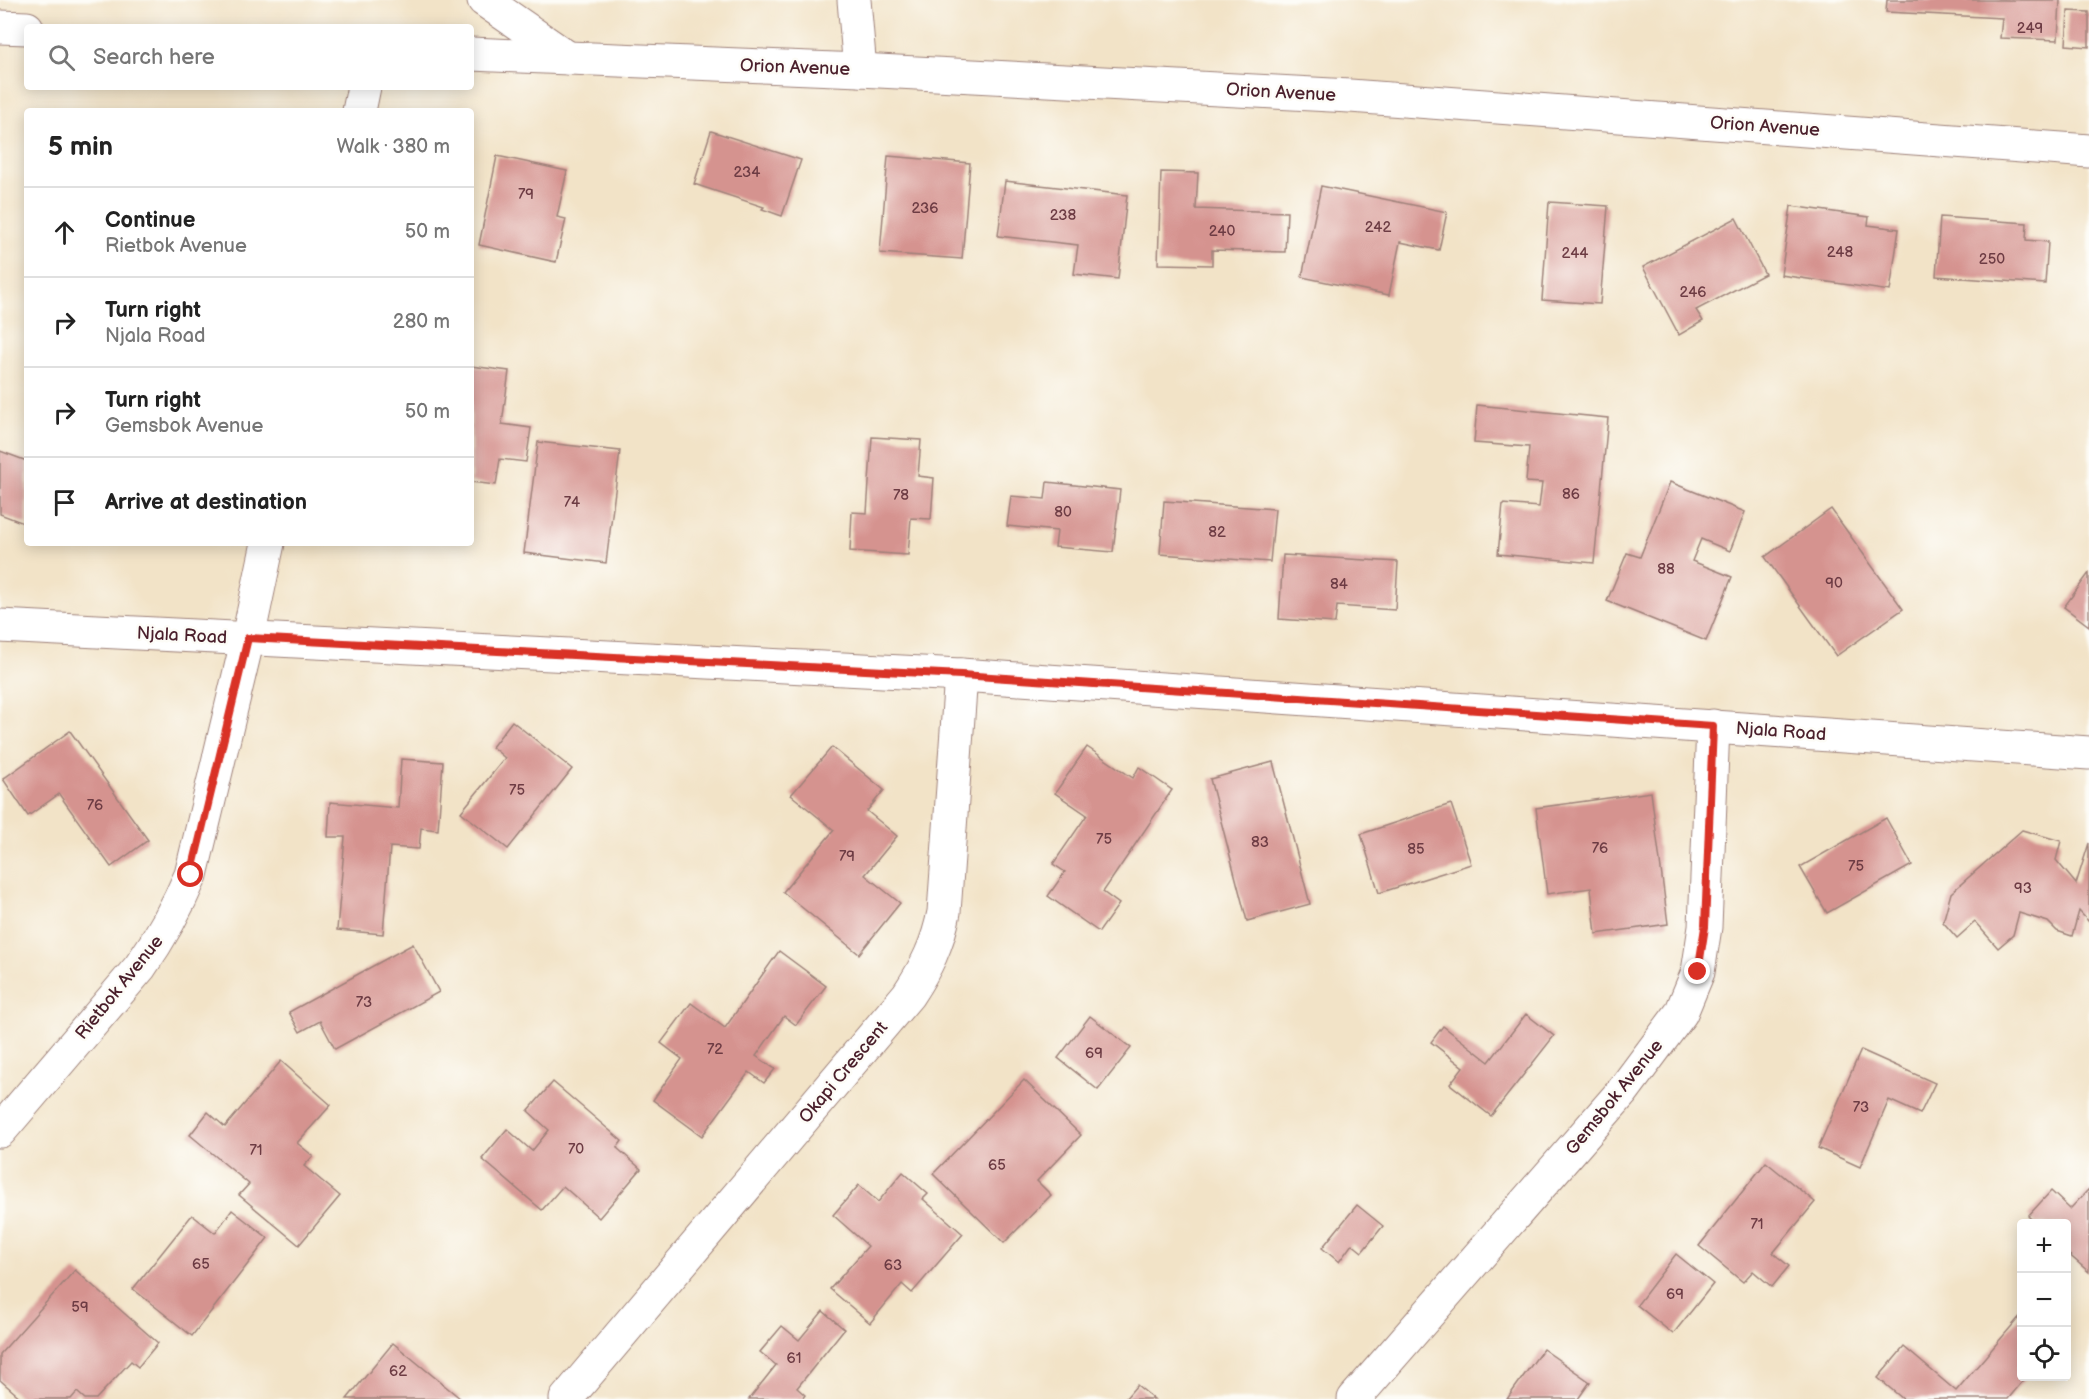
<!DOCTYPE html>
<meta charset="utf-8">
<style>
:root{--surface:#fff;--page:#f6f6f6;--text:#222;--muted:#767676;--line:#e0e0e0}
body{margin:0;font-family:"Balsamiq Sans",sans-serif;background:var(--page);color:var(--text)}
.controls{position:absolute;right:18px;bottom:18px;display:grid;overflow:hidden;border-radius:6px;box-shadow:0 3px 15px #0003}
.controls button{width:54px;height:54px;display:grid;place-items:center;padding:0;border:0;border-bottom:2px solid var(--line);background:var(--surface);color:var(--text);font:30px sans-serif}
.stop{position:absolute;width:18px;height:18px;margin:-14px;border:4px solid #d93025;border-radius:50%;background:#fff}
.stop.end{background:#d93025;border-color:#fff;box-shadow:0 2px 6px #0008}
.list{margin:0;padding:0;list-style:none}
h2{display:flex;justify-content:space-between;align-items:center;height:78px;margin:0;padding:0 24px;font-size:26px}
h2 small{font-size:20px;font-weight:400;color:var(--muted)}
.list li{display:grid;grid-template-columns:39px 1fr auto;gap:18px;align-items:center;box-sizing:border-box;height:90px;padding:0 24px;border-top:2px solid var(--line)}
.list b{display:block;font-size:22px;white-space:nowrap}
.list p{margin:0;font-size:20px;white-space:nowrap;color:var(--muted)}
.list em{font-size:20px;font-style:normal;color:var(--muted)}
.icon{flex:none;width:33px;height:33px;fill:none;stroke:currentColor;stroke-width:2;stroke-linecap:round;stroke-linejoin:round}
.map{position:relative;flex:none;width:2089px;height:1399px;overflow:hidden}
.search{position:absolute;background:var(--surface);box-shadow:0 3px 15px #0003;left:24px;top:24px;width:450px;height:66px;display:flex;align-items:center;gap:15px;box-sizing:border-box;padding:0 21px;border-radius:6px;color:var(--muted);font-size:22px}
.panel{position:absolute;background:var(--surface);box-shadow:0 3px 15px #0003;left:24px;top:108px;width:450px;height:438px;border-radius:6px}
.map>svg:first-child{display:block}
</style>
<div class="map">
<svg width="2089" height="1399" viewBox="0 0 2089 1399">
<rect width="100%" height="100%" fill="#fdfcf7"/>
<filter id="ink" filterUnits="userSpaceOnUse"><feTurbulence type="fractalNoise" baseFrequency=".0167" numOctaves="2"/><feDisplacementMap in="SourceGraphic" scale="12" xChannelSelector="R" yChannelSelector="G"/><feConvolveMatrix kernelMatrix="1 2 1 2 8 2 1 2 1" color-interpolation-filters="sRGB"/></filter>
<filter id="wash" filterUnits="userSpaceOnUse"><feTurbulence type="fractalNoise" baseFrequency=".008" numOctaves="4" result="noise"/><feDisplacementMap in="SourceGraphic" scale="24" xChannelSelector="R" yChannelSelector="G"/><feGaussianBlur stdDeviation="1.35" result="paint"/><feColorMatrix in="noise" values="0 0 0 0 0 0 0 0 0 0 0 0 0 0 0 0 0 1.4 0 .05"/><feComposite in="paint" operator="in"/></filter>
<g filter="url(#wash)">
<rect width="100%" height="100%" fill="#f2e3c7"/>
<g id="blocks">
<g fill="#d5938f">
<polygon points="1887,0 2060,0 2058,40 2000,38 2002,18 1886,12"/>
<polygon points="2068,11 2089,12 2089,47 2066,45"/>
<polygon points="711,131 801,160 782,216 762,209 764,207 694,184"/>
<polygon points="497,156 567,171 557,217 566,219 556,262 479,245"/>
<polygon points="888,156 970,163 962,259 880,253"/>
<polygon points="1161,172 1198,173 1196,209 1287,212 1285,252 1212,250 1212,265 1158,264"/>
<polygon points="1005,181 1127,195 1118,279 1074,274 1078,245 998,236"/>
<polygon points="1321,186 1447,212 1439,250 1400,242 1389,295 1302,277"/>
<polygon points="1549,202 1608,206 1600,304 1542,300"/>
<polygon points="1791,206 1869,217 1868,225 1899,229 1890,291 1781,275"/>
<polygon points="1940,217 2027,223 2026,240 2048,242 2045,284 1936,276"/>
<polygon points="1736,218 1765,274 1696,310 1703,321 1679,335 1643,267"/>
<polygon points="471,366 509,371 502,424 531,428 526,462 500,459 496,485 471,482"/>
<polygon points="1477,405 1608,418 1594,563 1498,554 1503,504 1539,507 1542,483 1526,482 1529,447 1474,443"/>
<polygon points="872,437 921,440 918,476 934,478 931,519 911,518 908,555 850,551 852,512 867,513"/>
<polygon points="538,442 620,451 606,563 524,553"/>
<polygon points="0,451 27,461 26,524 0,514"/>
<polygon points="1047,482 1120,490 1113,552 1055,547 1057,531 1007,526 1011,496 1045,499"/>
<polygon points="1670,482 1745,512 1730,551 1701,539 1692,561 1732,577 1706,641 1607,601 1627,553 1640,557"/>
<polygon points="1164,501 1275,509 1270,562 1160,554"/>
<polygon points="1831,509 1903,609 1836,656 1765,557"/>
<polygon points="1283,555 1398,562 1395,610 1337,606 1335,623 1279,619"/>
<polygon points="2089,573 2089,626 2064,607"/>
<polygon points="512,721 572,769 508,849 461,812 505,758 492,747"/>
<polygon points="70,731 148,840 111,867 59,794 28,816 3,779"/>
<polygon points="832,747 884,790 867,811 897,836 865,875 900,903 859,954 783,892 834,830 791,795"/>
<polygon points="1087,747 1133,778 1139,767 1172,790 1103,892 1119,904 1099,932 1048,896 1065,872 1053,864 1087,815 1055,793"/>
<polygon points="401,759 443,762 438,830 421,828 419,849 390,847 383,934 337,930 345,837 328,837 330,802 398,808"/>
<polygon points="1273,762 1310,904 1247,921 1210,779"/>
<polygon points="1651,792 1668,924 1596,934 1591,888 1547,894 1536,808"/>
<polygon points="1451,804 1471,864 1379,893 1361,834"/>
<polygon points="1886,818 1912,865 1827,913 1800,867"/>
<polygon points="2022,830 2061,841 2056,860 2076,884 2089,843 2089,922 2079,911 2072,936 2057,931 2048,922 2019,913 2013,935 1998,948 1975,922 1957,938 1943,922 1951,893"/>
<polygon points="413,944 439,992 335,1049 320,1021 300,1032 289,1012"/>
<polygon points="779,951 826,986 796,1025 784,1016 756,1056 775,1069 764,1083 749,1072 702,1136 653,1100 682,1059 661,1043 691,1003 725,1028"/>
<polygon points="1526,1014 1554,1036 1491,1116 1450,1084 1463,1067 1431,1042 1443,1026 1489,1062"/>
<polygon points="1090,1016 1131,1048 1098,1090 1058,1058"/>
<polygon points="1861,1050 1935,1083 1920,1114 1889,1100 1860,1167 1818,1148"/>
<polygon points="281,1061 331,1105 297,1143 313,1156 304,1166 340,1196 299,1245 239,1195 249,1184 190,1135 208,1112 225,1127"/>
<polygon points="1024,1080 1081,1135 1037,1181 1051,1195 1004,1243 933,1174"/>
<polygon points="553,1082 622,1141 617,1148 641,1169 599,1218 563,1186 542,1210 482,1159 507,1129 532,1151 549,1130 528,1111"/>
<polygon points="1766,1162 1815,1202 1773,1253 1789,1266 1772,1287 1753,1271 1743,1282 1699,1246"/>
<polygon points="903,1172 928,1194 923,1199 963,1234 912,1293 902,1284 870,1323 830,1289 868,1246 833,1215 859,1185 878,1202"/>
<polygon points="2089,1189 2089,1272 2066,1252 2066,1224 2036,1224 2028,1216 2051,1191 2070,1209"/>
<polygon points="1357,1205 1383,1226 1362,1252 1352,1244 1339,1262 1322,1248"/>
<polygon points="232,1210 268,1238 192,1336 133,1289 192,1215 215,1233"/>
<polygon points="1676,1254 1713,1284 1673,1334 1637,1305"/>
<polygon points="75,1270 158,1343 138,1367 131,1361 96,1399 85,1399 77,1392 71,1399 22,1399 0,1380 0,1354"/>
<polygon points="823,1311 844,1329 797,1388 805,1395 802,1399 749,1399 776,1365 760,1352 782,1326 799,1340"/>
<polygon points="2022,1314 2022,1376 2027,1376 2008,1399 1903,1399 1878,1378 1904,1347 1956,1391"/>
<polygon points="393,1343 461,1399 347,1399"/>
<polygon points="1543,1349 1590,1382 1578,1399 1507,1399"/>
<polygon points="1137,1385 1154,1399 1125,1399"/>
</g>
</g>
</g>
<g filter="url(#ink)">
<use href="#blocks" fill-opacity="0" stroke="#9e8179" stroke-width="1.5"/>
<g fill="none" stroke-linecap="round" stroke-linejoin="round">
<defs>
<g id="minor">
<polyline points="484,0 568,58"/>
<polyline points="854,0 860,70"/>
<polyline points="0,27 27,28"/>
<polyline points="471,54 860,70 1350,96 2089,151"/>
<polyline points="359,111 364,87"/>
<polyline points="0,626 961,675 2089,753"/>
<path d="M0 1131 140 967C161 937 177 908 191 875L248 638 268 543"/>
<path d="M566 1399 908 995C926 968 938 944 944 912L961 675"/>
<polyline points="1354,1399 1622,1092 1681,1013 1698,972 1705,927 1713,726"/>
</g>
</defs>
<use href="#minor" stroke="#9e8179" stroke-width="35"/>
<use href="#minor" stroke="#fff" stroke-width="33"/>
</g>
</g>
<g fill="none" stroke-linecap="round" stroke-linejoin="round" filter="url(#ink)">
<polyline stroke="#d93025" stroke-width="8" points="191,875 248,638 961,675 1713,726 1705,927 1698,972"/>
</g>
<g text-anchor="middle" stroke-width="5" stroke-linejoin="round" paint-order="stroke">
<g font-size="15" fill="#6d3c44">
<text x="2030" y="33">249</text>
<text x="747" y="177">234</text>
<text x="526" y="199">79</text>
<text x="925" y="213">236</text>
<text x="1063" y="220">238</text>
<text x="1378" y="232">242</text>
<text x="1222" y="236">240</text>
<text x="1840" y="257">248</text>
<text x="1575" y="258">244</text>
<text x="1992" y="264">250</text>
<text x="1693" y="297">246</text>
<text x="1571" y="499">86</text>
<text x="901" y="500">78</text>
<text x="572" y="507">74</text>
<text x="1063" y="517">80</text>
<text x="1217" y="537">82</text>
<text x="1666" y="574">88</text>
<text x="1834" y="588">90</text>
<text x="1339" y="589">84</text>
<text x="517" y="795">75</text>
<text x="95" y="810">76</text>
<text x="1104" y="844">75</text>
<text x="1260" y="847">83</text>
<text x="1600" y="853">76</text>
<text x="1416" y="854">85</text>
<text x="847" y="861">79</text>
<text x="1856" y="871">75</text>
<text x="2023" y="893">93</text>
<text x="364" y="1007">73</text>
<text x="715" y="1054">72</text>
<text x="1094" y="1058">69</text>
<text x="1861" y="1112">73</text>
<text x="576" y="1154">70</text>
<text x="256" y="1155">71</text>
<text x="997" y="1170">65</text>
<text x="1757" y="1229">71</text>
<text x="201" y="1269">65</text>
<text x="893" y="1270">63</text>
<text x="1675" y="1299">69</text>
<text x="80" y="1312">59</text>
<text x="794" y="1363">61</text>
<text x="398" y="1376">62</text>
</g>
<g font-size="18" fill="#4a1f2b" stroke="#fdfcf7">
<text transform="translate(795 67) rotate(2)" y="6">Orion Avenue</text>
<text transform="translate(1281 92) rotate(3)" y="6">Orion Avenue</text>
<text transform="translate(1765 126) rotate(4)" y="6">Orion Avenue</text>
<text transform="translate(182 635) rotate(3)" y="6">Njala Road</text>
<text transform="translate(1781 731) rotate(4)" y="6">Njala Road</text>
<text transform="translate(119 987) rotate(-51)" y="6">Rietbok Avenue</text>
<text transform="translate(843 1072) rotate(-50)" y="6">Okapi Crescent</text>
<text transform="translate(1614 1097) rotate(-51)" y="6">Gemsbok Avenue</text>
</g>
</g>
</svg>
<div class="controls">
<button>+</button>
<button>−</button>
<button><svg class="icon" aria-label="locate" viewBox="0 0 24 24"><circle cx="12" cy="12" r="6"/><path d="M12 2v4M12 18v4M2 12h4M18 12h4"/></svg></button>
</div>
<div class="stop" style="left:191px;top:875px"></div>
<div class="stop end" style="left:1698px;top:972px"></div>
<div class="search"><svg class="icon" aria-label="search" viewBox="0 0 24 24"><circle cx="10" cy="10" r="6"/><path d="M15 15l6 6"/></svg>Search here</div>
<section class="panel">
<h2>5 min<small>Walk · 380 m</small></h2>
<ul class="list">
<li><svg class="icon" aria-label="ahead" viewBox="0 0 24 24"><path d="M12 20V5M6 11l6-6 6 6"/></svg><div><b>Continue</b><p>Rietbok Avenue</p></div><em>50 m</em></li>
<li><svg class="icon" aria-label="right" viewBox="0 0 24 24"><path d="M7 20v-9h11M14 6l5 5-5 5"/></svg><div><b>Turn right</b><p>Njala Road</p></div><em>280 m</em></li>
<li><svg class="icon" aria-label="right" viewBox="0 0 24 24"><path d="M7 20v-9h11M14 6l5 5-5 5"/></svg><div><b>Turn right</b><p>Gemsbok Avenue</p></div><em>50 m</em></li>
<li><svg class="icon" aria-label="arrive" viewBox="0 0 24 24"><path d="M6 21V4h12l-3 4 3 4H6"/></svg><div><b>Arrive at destination</b></div></li>
</ul>
</section>
</div>
